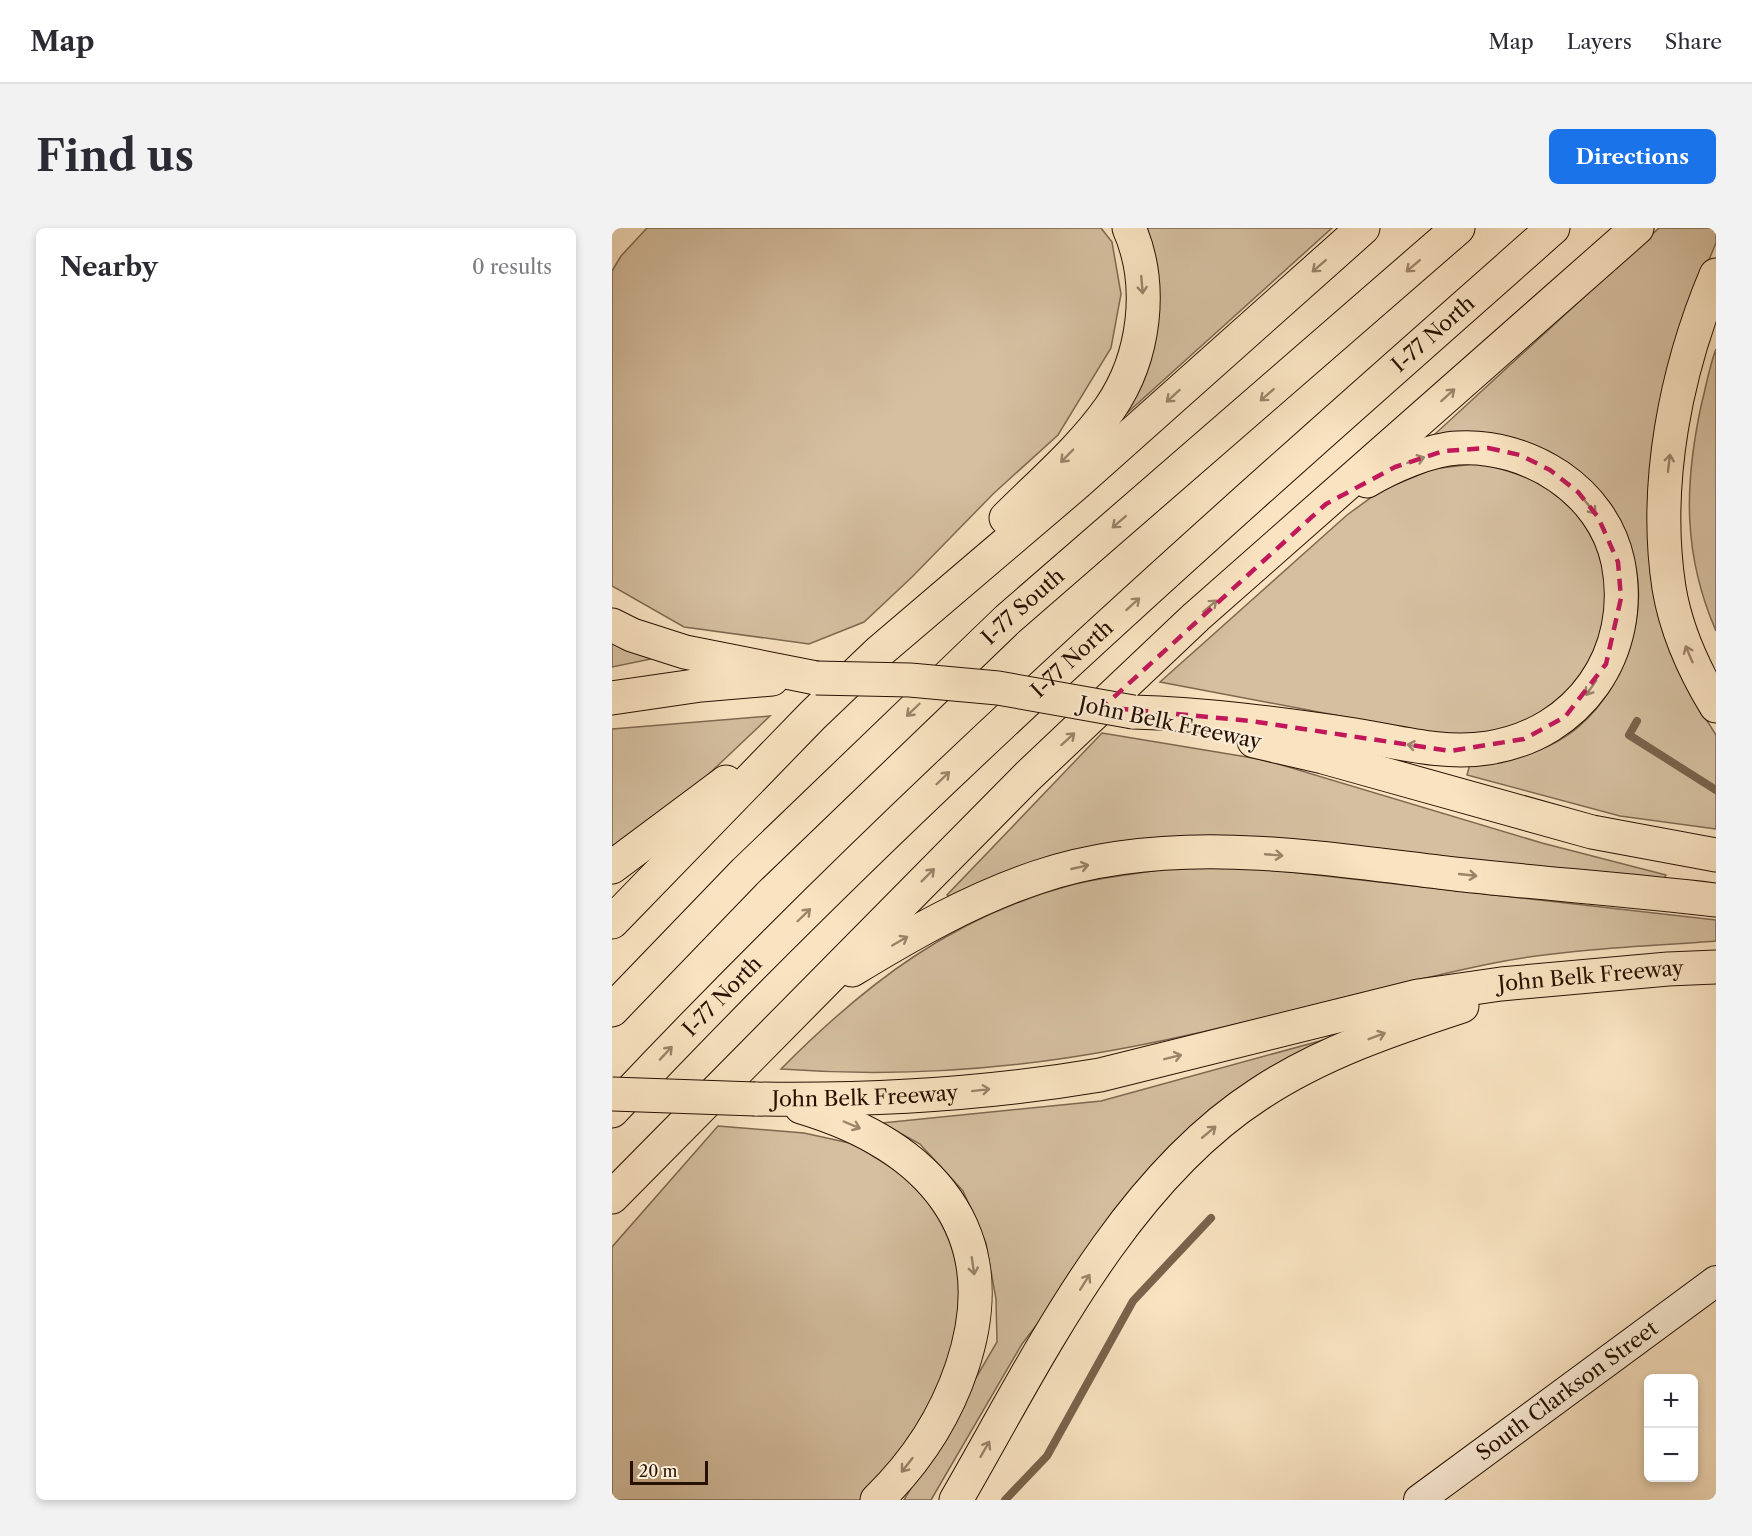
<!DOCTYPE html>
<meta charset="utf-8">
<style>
:root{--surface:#fff;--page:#f2f2f3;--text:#2b2b33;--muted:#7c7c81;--line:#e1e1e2;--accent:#1a73e8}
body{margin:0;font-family:"Libre Caslon Text",serif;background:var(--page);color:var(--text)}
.controls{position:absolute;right:18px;bottom:18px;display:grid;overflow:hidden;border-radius:9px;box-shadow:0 3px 9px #0003}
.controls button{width:54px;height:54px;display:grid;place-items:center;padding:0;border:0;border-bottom:2px solid var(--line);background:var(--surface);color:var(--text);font:30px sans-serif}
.scale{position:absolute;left:18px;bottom:15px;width:78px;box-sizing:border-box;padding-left:6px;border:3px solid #261000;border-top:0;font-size:16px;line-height:21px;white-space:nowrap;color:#261000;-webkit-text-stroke:4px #fbedd7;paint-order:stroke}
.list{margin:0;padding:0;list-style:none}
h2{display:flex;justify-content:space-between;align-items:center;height:78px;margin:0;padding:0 24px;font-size:26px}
h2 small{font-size:20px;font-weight:400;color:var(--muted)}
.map{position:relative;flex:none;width:1104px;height:1272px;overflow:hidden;border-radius:9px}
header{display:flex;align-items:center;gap:36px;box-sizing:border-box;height:84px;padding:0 30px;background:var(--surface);border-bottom:2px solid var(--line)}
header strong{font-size:28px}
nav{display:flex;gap:33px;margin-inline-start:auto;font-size:21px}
.intro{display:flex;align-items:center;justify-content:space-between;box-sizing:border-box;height:144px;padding:0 36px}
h1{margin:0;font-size:42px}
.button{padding:15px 27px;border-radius:9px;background:var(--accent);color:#fff;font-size:21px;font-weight:700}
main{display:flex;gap:36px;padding:0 36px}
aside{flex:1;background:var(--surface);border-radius:9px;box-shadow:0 3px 9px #0003}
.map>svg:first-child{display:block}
</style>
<header>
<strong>Map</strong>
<nav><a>Map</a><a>Layers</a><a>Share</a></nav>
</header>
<div class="intro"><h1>Find us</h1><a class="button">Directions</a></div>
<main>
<aside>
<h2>Nearby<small>0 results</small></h2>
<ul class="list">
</ul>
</aside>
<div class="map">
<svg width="1104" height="1272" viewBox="0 0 1104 1272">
<rect width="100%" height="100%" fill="#f9e3c1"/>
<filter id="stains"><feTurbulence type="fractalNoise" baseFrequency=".00333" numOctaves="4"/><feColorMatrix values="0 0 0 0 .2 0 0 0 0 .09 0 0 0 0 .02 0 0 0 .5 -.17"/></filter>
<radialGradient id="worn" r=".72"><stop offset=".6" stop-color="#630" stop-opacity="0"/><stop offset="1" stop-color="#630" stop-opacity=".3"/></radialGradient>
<g fill="#d5bfa0" stroke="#7e6850" stroke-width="1.5">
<polygon points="35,0 489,0 500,14 509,66 499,120 446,207 381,266 300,349 252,394 197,416 72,399 0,358 0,43 9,28"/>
<polygon points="533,0 720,0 515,185 512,182"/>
<path d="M1047 0H1104V15L1083 65 1062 130 1061 426 1092 488 1104 507V601L1008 588 855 547 858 536C893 534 927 527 956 507 1010 469 1043 382 1018 320 1013 308 1003 296 997 285 972 244 951 225 904 211 885 205 848 211 827 212L823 206Z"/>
<path d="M1104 121V403C1071 327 1072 258 1089 178 1094 159 1097 139 1104 121Z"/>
<path d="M869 235C900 244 931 252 955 275 1000 319 1004 384 977 439 967 459 946 473 928 485 921 490 913 497 905 500 882 508 857 508 833 508L548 454 735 287 768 263 821 241Z"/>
<polygon points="0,412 39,431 0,439"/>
<polygon points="158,488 60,581 0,625 0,501"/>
<polygon points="490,505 653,532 930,615 1054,647 1049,657 687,615 339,670 335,667"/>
<path d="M558 640H643L1104 692V713C1029 719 951 721 877 736 736 765 597 809 454 830 360 844 264 848 169 841 254 755 341 689 459 657 491 649 526 646 558 640Z"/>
<polygon points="715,811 627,865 439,1078 410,1116 319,1272 292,1272 385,1114 384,1071 374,1015 351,963 308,916 270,895 489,873"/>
<polygon points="106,898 192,905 242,916 293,948 323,981 340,1018 348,1052 347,1102 319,1183 273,1247 248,1272 0,1272 0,1019"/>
</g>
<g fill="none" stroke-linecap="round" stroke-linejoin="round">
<g stroke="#79634c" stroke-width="8">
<polyline points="1025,493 1017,507 1104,562"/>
<polyline points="393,1272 435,1228 521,1073 599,990"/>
</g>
<defs>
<g id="secondary">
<path id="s1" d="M807 1272 1104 1053"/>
</g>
<g id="motorway">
<path d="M1104 47C1064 142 1041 256 1057 360 1064 402 1082 442 1104 478"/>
<path d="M394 290C428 256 471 219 498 180 533 129 542 57 517 0"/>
<polyline points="0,397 20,407 73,424 204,450"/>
<polyline points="0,470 89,457 160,451"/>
<path d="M521 484C595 486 669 496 743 507 787 514 831 527 876 520 967 506 1024 425 1006 334 991 262 916 216 846 220 819 221 778 239 755 253"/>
<polyline points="642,513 711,529 980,604 1104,627"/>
<polyline points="0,639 114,554"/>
<polyline points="0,694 201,487 268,423 465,255 751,0"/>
<path d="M240 742C299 706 360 671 426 649 563 603 712 631 852 647 936 656 1020 662 1104 672"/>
<path id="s2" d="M0 782 133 644 396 391 846 0"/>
<path id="s3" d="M143 871C258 873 375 866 488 847L806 768 889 756 1056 741 1104 739"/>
<path d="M189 879C316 917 396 1002 350 1139 333 1190 303 1235 265 1272"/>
<path id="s4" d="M0 883C295 569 619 285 941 0"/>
<polyline points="0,969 416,548 584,389 1025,0"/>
<path d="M344 1272C425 1132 508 956 647 866 709 825 780 801 850 778"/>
</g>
</defs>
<use href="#secondary" stroke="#261000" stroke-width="32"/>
<use href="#motorway" stroke="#261000" stroke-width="35"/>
<use href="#secondary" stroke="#fbedd7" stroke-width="30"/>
<use href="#motorway" stroke="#f9e3c1" stroke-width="33"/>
<defs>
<g id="motorway-bridge">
<polyline points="204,450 298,452 386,460 521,484"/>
<polyline points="0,866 143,871"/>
</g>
</defs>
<use href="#motorway-bridge" stroke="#261000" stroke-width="35" stroke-linecap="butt"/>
<use href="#motorway-bridge" stroke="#f9e3c1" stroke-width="33"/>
</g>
<defs><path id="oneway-shaft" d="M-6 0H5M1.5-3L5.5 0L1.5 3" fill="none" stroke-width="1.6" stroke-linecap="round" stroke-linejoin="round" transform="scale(1.5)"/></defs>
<g stroke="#9a846a">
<use href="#oneway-shaft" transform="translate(707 38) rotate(139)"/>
<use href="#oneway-shaft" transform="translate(801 38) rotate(139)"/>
<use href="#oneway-shaft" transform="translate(530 57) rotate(85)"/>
<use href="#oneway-shaft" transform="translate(655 167) rotate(139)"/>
<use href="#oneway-shaft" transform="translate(836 167) rotate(-42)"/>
<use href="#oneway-shaft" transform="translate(561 168) rotate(138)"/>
<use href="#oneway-shaft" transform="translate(455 228) rotate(134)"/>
<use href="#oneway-shaft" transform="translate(804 232) rotate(-18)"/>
<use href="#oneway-shaft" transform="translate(1057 235) rotate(-83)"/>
<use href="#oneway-shaft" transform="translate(978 279) rotate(51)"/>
<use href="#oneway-shaft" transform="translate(507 294) rotate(139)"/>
<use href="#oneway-shaft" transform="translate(521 376) rotate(-42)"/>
<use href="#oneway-shaft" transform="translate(598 378) rotate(-41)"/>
<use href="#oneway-shaft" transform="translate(1077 426) rotate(-113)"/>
<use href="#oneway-shaft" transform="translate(979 460) rotate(125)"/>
<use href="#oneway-shaft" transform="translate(301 482) rotate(136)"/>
<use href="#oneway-shaft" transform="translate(456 511) rotate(-42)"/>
<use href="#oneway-shaft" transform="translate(804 518) rotate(-170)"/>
<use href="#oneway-shaft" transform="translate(331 550) rotate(-44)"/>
<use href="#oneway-shaft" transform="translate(662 627) rotate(5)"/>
<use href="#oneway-shaft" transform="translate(468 639) rotate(-13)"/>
<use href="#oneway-shaft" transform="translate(316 647) rotate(-45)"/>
<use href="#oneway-shaft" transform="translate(856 647) rotate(6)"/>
<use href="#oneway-shaft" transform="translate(192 687) rotate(-44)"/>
<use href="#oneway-shaft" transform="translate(288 713) rotate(-30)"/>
<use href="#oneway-shaft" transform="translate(765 808) rotate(-21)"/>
<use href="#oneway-shaft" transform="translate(54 825) rotate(-47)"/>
<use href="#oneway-shaft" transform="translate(561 829) rotate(-14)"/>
<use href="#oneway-shaft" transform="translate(369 862) rotate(-7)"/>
<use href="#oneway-shaft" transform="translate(240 897) rotate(23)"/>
<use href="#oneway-shaft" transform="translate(597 904) rotate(-40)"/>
<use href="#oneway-shaft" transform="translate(361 1038) rotate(82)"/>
<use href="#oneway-shaft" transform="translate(473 1054) rotate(-58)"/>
<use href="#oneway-shaft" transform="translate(373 1221) rotate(-60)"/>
<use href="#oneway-shaft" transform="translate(295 1237) rotate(128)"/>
</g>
<path fill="none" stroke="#c2185b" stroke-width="4.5" stroke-dasharray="12 8" stroke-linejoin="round" d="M876 220 908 227 938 242 966 264 986 289 1006 334 1009 370 994 436 953 489 912 511 838 523 639 493 491 479 714 276 783 239 832 223Z"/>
<g text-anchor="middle" stroke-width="4.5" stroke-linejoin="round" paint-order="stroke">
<g font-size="21" fill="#261000" stroke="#fbedd7">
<text dy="7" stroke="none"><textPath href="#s4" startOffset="1131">I-77 North</textPath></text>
<text dy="7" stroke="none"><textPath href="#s2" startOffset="576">I-77 South</textPath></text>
<text dy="7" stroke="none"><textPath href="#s4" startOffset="645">I-77 North</textPath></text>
<text transform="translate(558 495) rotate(12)" y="7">John Belk Freeway</text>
<text dy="7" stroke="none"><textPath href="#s3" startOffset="848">John Belk Freeway</textPath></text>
<text dy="7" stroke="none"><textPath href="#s4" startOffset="159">I-77 North</textPath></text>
<text dy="7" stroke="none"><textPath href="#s3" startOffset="110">John Belk Freeway</textPath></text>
<text dy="7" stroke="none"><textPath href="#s1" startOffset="184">South Clarkson Street</textPath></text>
</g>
</g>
<rect width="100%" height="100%" filter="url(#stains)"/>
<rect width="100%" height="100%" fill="url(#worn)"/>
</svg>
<div class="controls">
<button>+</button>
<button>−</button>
</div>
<div class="scale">20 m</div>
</div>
</main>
